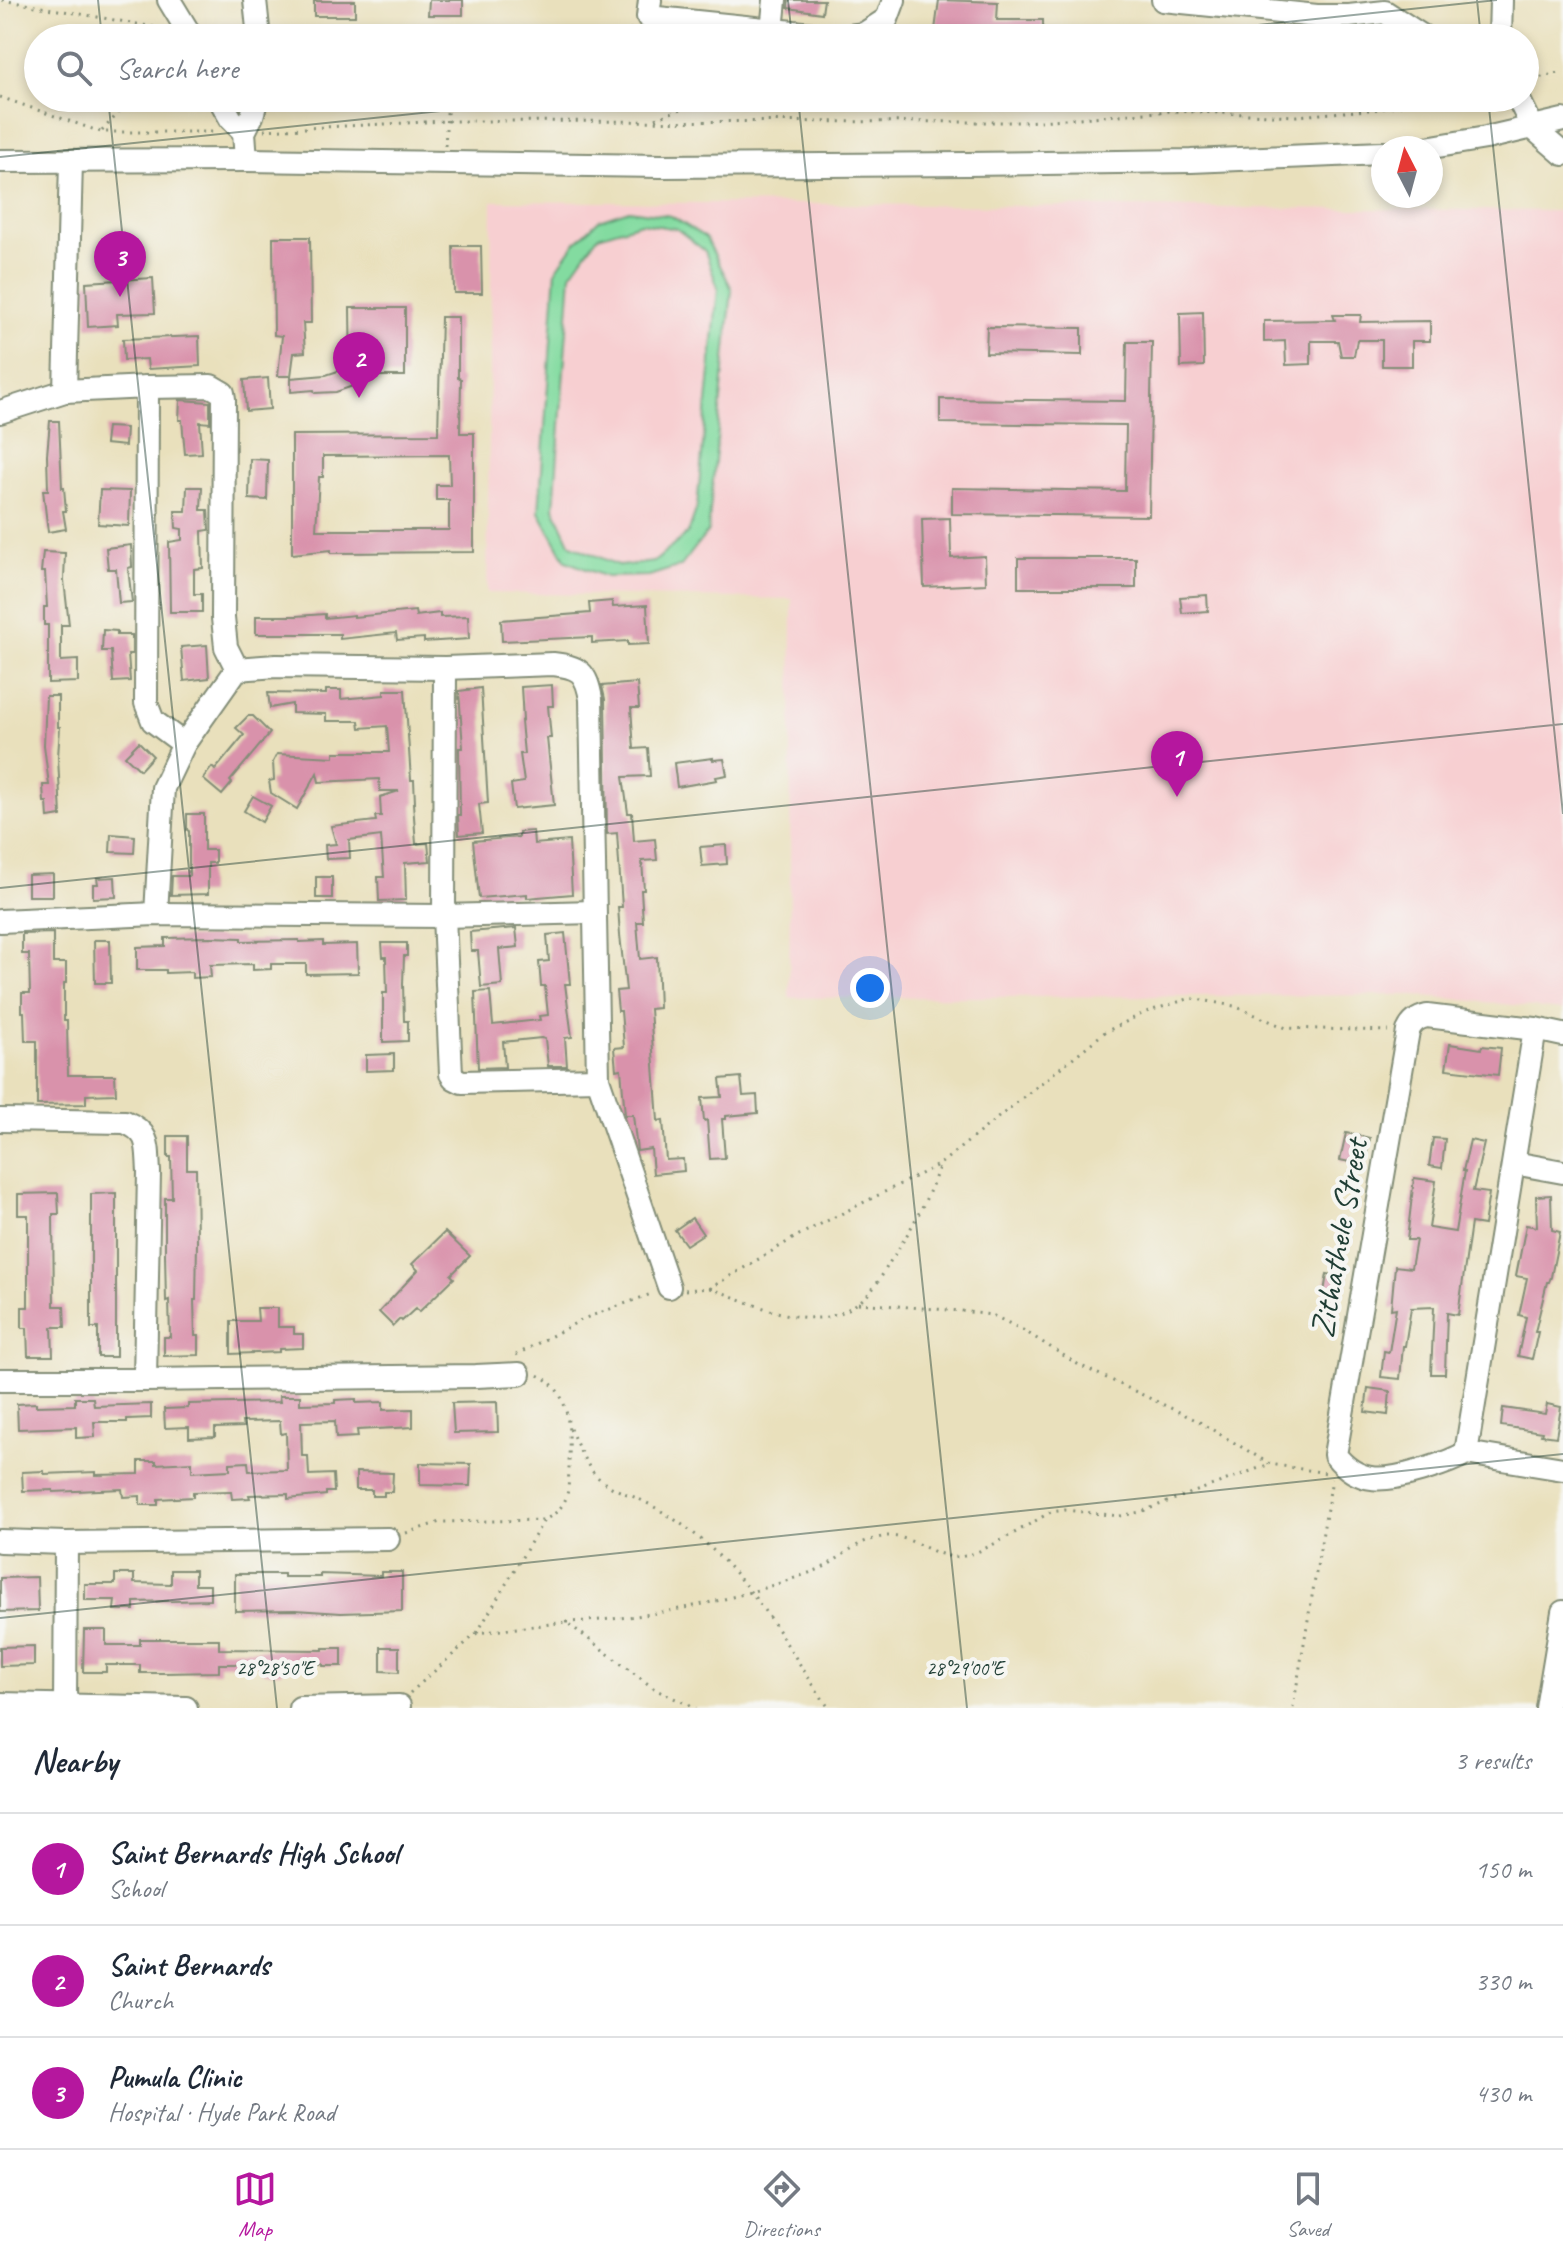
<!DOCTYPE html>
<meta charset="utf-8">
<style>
:root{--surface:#fff;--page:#f2f2f3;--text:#1f2937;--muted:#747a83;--line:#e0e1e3;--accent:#b5179e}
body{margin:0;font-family:Caveat,sans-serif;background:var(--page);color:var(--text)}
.compass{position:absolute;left:1371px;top:136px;width:72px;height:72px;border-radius:50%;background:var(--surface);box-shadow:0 4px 12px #0003;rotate:354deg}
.you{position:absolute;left:870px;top:988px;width:28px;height:28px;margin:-20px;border:6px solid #fff;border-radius:50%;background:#1a73e8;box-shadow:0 0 0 12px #1a73e833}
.badge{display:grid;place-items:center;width:52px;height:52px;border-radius:50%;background:var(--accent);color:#fff;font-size:26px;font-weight:700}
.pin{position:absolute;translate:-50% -66px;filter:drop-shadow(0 2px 4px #0008)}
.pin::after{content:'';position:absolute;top:42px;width:28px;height:24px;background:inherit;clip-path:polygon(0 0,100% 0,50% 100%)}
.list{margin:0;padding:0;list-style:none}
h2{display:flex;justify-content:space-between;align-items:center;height:104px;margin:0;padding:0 32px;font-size:34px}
h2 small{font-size:26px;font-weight:400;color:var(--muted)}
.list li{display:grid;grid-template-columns:52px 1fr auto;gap:24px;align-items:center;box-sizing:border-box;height:112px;padding:0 32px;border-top:2px solid var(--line)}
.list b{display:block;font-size:30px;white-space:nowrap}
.list p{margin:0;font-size:26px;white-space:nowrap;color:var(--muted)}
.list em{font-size:26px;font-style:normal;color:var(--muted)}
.icon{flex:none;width:44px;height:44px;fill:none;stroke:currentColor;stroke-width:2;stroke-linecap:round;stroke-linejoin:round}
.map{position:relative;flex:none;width:1563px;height:1708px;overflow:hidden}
.search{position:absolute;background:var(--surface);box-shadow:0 4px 12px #0003;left:24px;right:24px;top:24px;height:88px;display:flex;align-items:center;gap:20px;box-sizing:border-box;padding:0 28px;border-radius:44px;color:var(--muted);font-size:30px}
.sheet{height:440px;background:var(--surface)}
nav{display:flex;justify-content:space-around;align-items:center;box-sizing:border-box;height:112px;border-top:2px solid var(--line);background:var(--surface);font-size:22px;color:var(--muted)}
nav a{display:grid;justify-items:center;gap:4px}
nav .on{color:var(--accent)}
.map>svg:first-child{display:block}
</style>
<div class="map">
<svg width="1563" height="1708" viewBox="0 0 1563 1708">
<rect width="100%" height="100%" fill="#f6f6f2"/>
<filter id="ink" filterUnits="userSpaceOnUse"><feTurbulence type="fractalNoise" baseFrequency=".0125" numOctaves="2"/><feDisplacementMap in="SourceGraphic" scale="16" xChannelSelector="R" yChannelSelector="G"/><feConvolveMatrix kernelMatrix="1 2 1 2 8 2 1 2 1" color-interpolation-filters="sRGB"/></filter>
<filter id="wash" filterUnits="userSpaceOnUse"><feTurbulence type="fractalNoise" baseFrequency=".006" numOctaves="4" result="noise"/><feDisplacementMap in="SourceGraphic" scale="32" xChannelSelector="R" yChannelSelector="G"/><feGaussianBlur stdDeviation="1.8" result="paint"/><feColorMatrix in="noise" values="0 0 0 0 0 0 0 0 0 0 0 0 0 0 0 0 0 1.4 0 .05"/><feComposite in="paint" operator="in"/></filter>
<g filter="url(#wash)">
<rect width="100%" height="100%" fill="#e9e0bc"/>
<polygon fill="#f7cfd1" points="492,201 1563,211 1563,1010 1415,995 789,998 792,599 487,593"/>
<path fill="#83dba0" stroke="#518c6a" stroke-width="2" fill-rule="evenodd" d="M629 210 671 216 706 238 732 289 708 531 681 566 649 576 606 577 566 561 539 512 556 270 575 243 599 220ZM641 223 677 229 705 251 718 288 697 507 688 533 654 562 620 566 571 545 554 508 571 274 598 236Z"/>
<g id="blocks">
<g fill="#d992ab" fill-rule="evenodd">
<polygon points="429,0 463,0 463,15 428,15"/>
<polygon points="789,0 824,0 822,13 788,8"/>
<polygon points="939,0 998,2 997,20 1043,20 1043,35 1013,36 976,32 975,35 935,30"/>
<rect x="314" y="1" width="41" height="15"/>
<polygon points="273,237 310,237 311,323 303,323 305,352 294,353 291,376 278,376 282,336 274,335"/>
<polygon points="453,246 481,246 482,293 454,293"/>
<polygon points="153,278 155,313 117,314 118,325 88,327 86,282"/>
<polygon points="350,308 405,308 405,376 351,376"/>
<polygon points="1203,312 1204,366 1181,367 1180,313"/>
<polygon points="1333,315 1361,315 1360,322 1430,321 1430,341 1412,341 1412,366 1382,366 1382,340 1357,340 1354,356 1341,356 1338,341 1311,341 1311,364 1286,365 1285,341 1264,342 1264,321 1335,320"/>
<path d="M441 317H458V378L461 379 460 433H474V552L331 553V550L292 554V435L438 434ZM449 455 450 485H436V500H449V530H316L319 477H323V456Z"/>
<polygon points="987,327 1082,328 1082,355 986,353"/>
<polygon points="199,336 200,366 148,369 147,359 124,360 123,339"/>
<polygon points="1127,342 1152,342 1149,516 952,514 952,488 1125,491 1126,425 940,423 940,399 1126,401"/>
<polygon points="347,368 353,386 336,392 315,393 314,390 291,392 291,378 326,375"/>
<polygon points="268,378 270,409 246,411 244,380"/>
<polygon points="180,400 210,402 210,423 200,422 202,453 185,454 182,420 179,420"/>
<polygon points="50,421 59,421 62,488 64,488 66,511 63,511 66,529 48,532 43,490 48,490 47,455"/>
<polygon points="107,427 126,428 125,446 105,444"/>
<polygon points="250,459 268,460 267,500 249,499"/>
<polygon points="187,487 202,487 201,510 208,510 209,530 202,531 203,568 194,569 194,594 202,594 202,612 170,612 169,542 182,540 182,529 176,528 175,511 186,511"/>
<polygon points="100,490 130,491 129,526 98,524"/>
<polygon points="950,518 951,558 985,556 986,584 924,587 922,519"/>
<polygon points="131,545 132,567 128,568 132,602 119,603 116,569 108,569 106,548"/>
<polygon points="43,552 65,553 64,580 69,625 61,625 61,661 78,660 78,682 48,683 48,625 44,625 44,607 47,607 45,572 41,572"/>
<rect x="1018" y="558" width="118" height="30"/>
<polygon points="1207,595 1208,611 1182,613 1180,597"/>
<polygon points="612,601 613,607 647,605 649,644 628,645 628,641 592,643 592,637 502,641 501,620 590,613 589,603"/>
<polygon points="415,611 416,616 440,613 440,617 468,616 469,639 424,642 424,638 397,640 396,633 340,639 340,634 256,634 256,616 296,616 325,614 325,618 354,615 354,617"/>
<polygon points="103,630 117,631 117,635 132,635 132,654 128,654 130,681 113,682 111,651 102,651"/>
<polygon points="207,645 209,678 184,681 181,647"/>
<polygon points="637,683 639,708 631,708 634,749 648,748 650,776 623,777 628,813 632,813 634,841 655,839 657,860 642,861 644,890 641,890 643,922 637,922 640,959 657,957 659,1008 650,1009 658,1121 663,1120 666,1160 683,1159 684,1171 653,1174 651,1149 637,1151 633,1115 625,1115 621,1069 616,1070 614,1048 624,1047 621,1011 618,1011 616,991 626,990 620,935 618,907 622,907 617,833 607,834 605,699 602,686"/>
<polygon points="552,685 553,706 548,706 551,738 547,738 554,805 514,809 511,784 524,782 520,754 524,754 521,721 523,720 521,687"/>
<polygon points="481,688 488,803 479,804 482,833 459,835 458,815 460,815 459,748 463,748 459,691"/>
<polygon points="326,690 341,690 341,699 384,695 384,690 405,690 411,780 414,780 415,803 413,803 416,844 428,843 430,861 405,863 406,900 379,901 378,877 384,877 381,836 349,840 350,858 326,859 325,845 336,844 331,826 376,821 375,816 381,816 380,797 399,791 380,791 379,779 319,782 317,773 297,809 271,793 269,781 274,780 273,762 277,754 334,757 334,752 389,752 387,726 360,728 359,721 326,721 326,714 292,713 292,704 270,708 268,693 326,694"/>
<polygon points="46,696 58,696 58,727 60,727 58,757 61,816 48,818 47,802 44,802 43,785 49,785 44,745"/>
<polygon points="248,716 253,716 270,733 230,781 232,783 222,795 203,779 212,767 215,770 244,735 236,728"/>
<polygon points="139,742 153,756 140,770 125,756"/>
<polygon points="713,758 713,760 724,759 727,775 716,777 717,780 677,787 674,763"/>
<polygon points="253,796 271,806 262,822 244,811"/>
<polygon points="187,814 204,814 204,850 215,850 215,863 208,863 208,894 171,895 172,876 189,876 189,831 187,830"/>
<polygon points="533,831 534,844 569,841 572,894 527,898 527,894 479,898 473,841 519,837 519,832"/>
<polygon points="111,834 135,836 134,853 110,852"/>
<polygon points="726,845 727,864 702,866 700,847"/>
<polygon points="53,874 53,896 28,896 28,875"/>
<polygon points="115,877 116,897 93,898 93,884 98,884 97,878"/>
<rect x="316" y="877" width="16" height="21"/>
<polygon points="516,928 518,947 499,949 502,985 481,987 478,951 471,951 470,932"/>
<polygon points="53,933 53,963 66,963 66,983 64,983 64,1021 67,1021 68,1075 115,1075 116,1094 86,1095 86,1104 37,1105 37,1041 25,1041 24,1012 22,1012 22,993 30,993 29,954 22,954 22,934"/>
<polygon points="565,933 570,984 565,984 572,1037 565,1038 567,1066 548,1066 545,1039 541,1038 503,1042 505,1067 478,1068 475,992 490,991 493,1025 540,1020 539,1016 548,1015 545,986 541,986 539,962 549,961 547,935"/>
<polygon points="210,937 241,938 241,941 299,940 299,942 323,941 323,945 357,944 358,973 306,974 306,964 271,964 271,969 253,970 253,964 210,965 211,977 192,978 192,972 166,973 166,970 137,970 137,947 165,946 165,938"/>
<polygon points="94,940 110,940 111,983 95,983"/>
<polygon points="382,943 407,943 407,956 404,956 403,984 404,1021 408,1021 408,1041 383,1042 383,993 387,993 386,957 383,957"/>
<polygon points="1450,1044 1481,1049 1482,1046 1501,1048 1498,1075 1446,1069"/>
<polygon points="394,1054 394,1070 366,1071 366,1055"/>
<polygon points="741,1077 743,1096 757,1095 758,1113 726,1116 726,1119 722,1119 725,1158 710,1159 707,1120 704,1121 702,1098 722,1097 720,1079"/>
<polygon points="1346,1133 1370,1138 1364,1165 1340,1160"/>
<polygon points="168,1136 187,1136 187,1169 196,1169 197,1242 196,1300 194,1300 195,1336 199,1336 199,1355 164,1356 164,1337 170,1337 169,1300 166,1301 165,1254 165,1198 172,1198 171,1157 168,1157"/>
<polygon points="1433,1138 1445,1139 1442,1168 1429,1166"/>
<polygon points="1470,1140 1484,1143 1473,1191 1489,1193 1484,1225 1471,1223 1458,1315 1447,1313 1445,1374 1431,1374 1434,1307 1411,1308 1405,1346 1403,1346 1400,1379 1381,1377 1384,1351 1389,1352 1396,1308 1391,1309 1395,1266 1411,1268 1416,1240 1407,1240 1414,1178 1436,1181 1429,1228 1455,1232 1465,1171 1463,1171"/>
<polygon points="58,1193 59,1214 53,1214 54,1306 64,1306 65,1327 52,1327 53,1356 28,1356 27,1328 22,1328 22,1307 28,1307 28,1215 18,1215 18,1194"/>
<polygon points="116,1193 116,1357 98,1357 98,1328 91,1328 91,1194"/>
<polygon points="1551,1195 1552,1230 1560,1232 1551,1277 1549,1282 1547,1282 1535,1332 1538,1332 1532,1359 1518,1356 1526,1317 1519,1315 1527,1278 1516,1276 1526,1225 1537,1227 1536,1196"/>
<polygon points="692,1218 703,1234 686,1245 675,1230"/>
<polygon points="445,1232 470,1256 451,1275 454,1278 419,1312 416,1308 402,1321 400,1319 393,1326 379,1312 418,1270 412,1264"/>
<polygon points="1327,1274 1341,1276 1333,1325 1319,1322"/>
<polygon points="257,1308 278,1308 278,1327 294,1327 294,1334 303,1334 303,1348 279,1349 279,1352 231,1354 231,1321 258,1321"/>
<polygon points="1368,1388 1390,1391 1388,1415 1365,1412"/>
<polygon points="279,1396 300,1396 300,1404 335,1403 335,1400 356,1399 356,1403 383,1402 383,1410 413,1409 413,1427 357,1430 358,1437 336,1438 335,1421 301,1422 302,1456 308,1456 309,1475 333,1474 334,1492 326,1492 326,1495 288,1499 288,1494 249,1495 250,1498 232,1499 231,1491 193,1492 193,1497 158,1499 158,1505 140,1505 140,1496 123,1497 122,1489 53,1492 53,1490 23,1491 22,1472 44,1471 44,1474 96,1472 96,1475 139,1474 139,1461 156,1461 156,1464 192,1462 192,1472 230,1470 230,1463 248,1462 249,1471 287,1470 286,1433 281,1434 280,1421 242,1422 243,1427 215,1428 215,1437 189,1438 189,1427 165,1428 164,1409 188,1408 188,1404 280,1402"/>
<polygon points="75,1398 93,1398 94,1406 151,1404 151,1418 127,1419 127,1422 94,1422 95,1437 76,1438 76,1427 18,1429 17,1404 36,1403 36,1406 75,1405"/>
<polygon points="497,1402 498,1432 454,1433 452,1403"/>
<polygon points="1547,1404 1561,1407 1556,1437 1541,1435 1542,1432 1501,1426 1503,1408 1545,1414"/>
<polygon points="420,1463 471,1464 470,1486 420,1485"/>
<polygon points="356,1472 393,1473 392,1492 384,1492 384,1496 372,1496 372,1490 356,1490"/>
<polygon points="171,1570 195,1570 195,1585 210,1585 210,1600 134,1602 134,1610 114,1610 115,1600 85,1600 85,1584 115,1584 115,1574 134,1574 134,1583 171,1584"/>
<polygon points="381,1572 402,1572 402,1611 341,1613 295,1610 235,1611 235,1574 284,1574 284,1577 320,1577 320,1574 381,1576"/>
<polygon points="37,1577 38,1611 0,1612 0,1578"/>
<polygon points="84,1630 106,1630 106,1645 140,1645 140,1639 219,1639 219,1649 323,1650 323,1648 342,1648 342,1666 323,1666 323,1664 282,1664 282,1673 262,1672 262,1664 219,1664 219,1672 163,1673 140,1673 140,1665 106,1665 106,1672 83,1672"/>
<polygon points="34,1646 34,1665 0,1666 0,1647"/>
<polygon points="381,1647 399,1647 399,1672 381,1671"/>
</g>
</g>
</g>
<g filter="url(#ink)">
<use href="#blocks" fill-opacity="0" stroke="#848e78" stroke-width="2"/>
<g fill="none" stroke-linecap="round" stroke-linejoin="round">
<defs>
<g id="minor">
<polyline points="169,0 192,38"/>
<polyline points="255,0 259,38"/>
<polyline points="650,0 648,17 842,37 864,34 887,19 894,0"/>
<polyline points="1163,0 1317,16 1349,16 1385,12 1425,38"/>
<polyline points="772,31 775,0"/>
<polyline points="1500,38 1501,0"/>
<polyline points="219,98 231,119 244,132"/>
<polyline points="1518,98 1533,128 1563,154"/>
<polyline points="1426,148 1486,138 1563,120"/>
<polyline points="246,160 244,132 252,116 257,98"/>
<polyline points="0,161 246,160 662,166 967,164 1191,161 1383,153"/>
<polyline points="71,162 65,391 147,387 146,703 153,721 184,744"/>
<polyline points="147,387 211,386 223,393 224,399 223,618 226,647 237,669"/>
<polyline points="0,412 65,391"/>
<polyline points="445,668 444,916 451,1074 454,1078 462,1082 598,1079"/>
<path d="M156 914 163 788 184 744 237 669 276 666 445 668 553 664C580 667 586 672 591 699L598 1079 669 1287"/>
<polyline points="0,921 156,914 444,916 594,912"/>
<path d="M1563 1035 1535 1029 1427 1016C1417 1018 1412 1022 1408 1031L1335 1455C1359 1486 1386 1481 1420 1471 1436 1466 1451 1462 1466 1453L1563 1469"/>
<path d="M0 1120 125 1122C151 1133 147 1146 149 1172L145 1380"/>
<polyline points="1514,1163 1563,1172"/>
<polyline points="0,1380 145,1380 476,1376 519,1374"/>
<polyline points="1466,1453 1535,1029"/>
<polyline points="0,1541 66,1543 388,1539"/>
<polyline points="0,1704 186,1708"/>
<polyline points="65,1705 66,1543"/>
<polyline points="300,1708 399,1706"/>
<polyline points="1547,1708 1563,1612"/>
</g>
</defs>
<use href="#minor" stroke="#848e78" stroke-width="26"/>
<g stroke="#848e78" stroke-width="3" stroke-dasharray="2 6" stroke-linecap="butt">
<polyline points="2,0 165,29"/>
<polyline points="276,32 562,32 579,38"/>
<polyline points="208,33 241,32"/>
<polyline points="599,38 625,33 632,28"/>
<polyline points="1525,81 1563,72"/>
<polyline points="0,97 101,132 217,132"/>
<polyline points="656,119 707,98"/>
<polyline points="264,130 446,121 1025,122 1172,111 1297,116 1380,109 1439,98"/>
<polyline points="102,131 132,98"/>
<polyline points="445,146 448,98"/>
<path d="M710 1288C744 1300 780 1318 817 1318 836 1318 858 1306 871 1291 879 1282 885 1270 891 1260 911 1230 927 1201 939 1167"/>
<polyline points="685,1290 710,1288 799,1235 940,1164 1105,1032 1146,1012 1191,998 1234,1006 1286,1028 1388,1031"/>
<polyline points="858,1303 961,1311 992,1315 1023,1330 1079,1365 1196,1420 1270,1464 1327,1473"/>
<polyline points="516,1355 583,1319 651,1294"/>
<path d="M570 1429C578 1446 586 1468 601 1480 614 1491 630 1494 645 1502 672 1516 697 1534 718 1555 763 1599 793 1657 829 1708"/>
<polyline points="406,1533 440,1522 544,1520"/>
<path d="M566 1622C651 1619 737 1600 817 1570 836 1563 851 1545 870 1540 875 1539 883 1536 888 1536 913 1536 934 1557 958 1557 980 1556 1030 1523 1051 1512L1065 1510 1120 1516 1140 1512 1270 1464"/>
<path d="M477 1633 544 1520C552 1516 558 1512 563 1504 570 1493 568 1480 569 1468 569 1435 574 1390 537 1375"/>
<polyline points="410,1693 477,1633 566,1622 656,1690 696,1708"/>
<polyline points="1293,1708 1332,1479"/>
</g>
<use href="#minor" stroke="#fff" stroke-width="22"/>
</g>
</g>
<path fill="none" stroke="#1f3d34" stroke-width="2" stroke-opacity="0.45" d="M98 0 102 38M788 0 792 38M1477 0 1481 38M1135 38 1497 0M108 98 277 1708M798 98 967 1708M1488 98 1563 814M0 157 565 98M0 888 1563 724M0 1618 1563 1454"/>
<g text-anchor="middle" stroke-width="8" stroke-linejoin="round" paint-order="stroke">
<g font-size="34" fill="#1f3d34" stroke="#f6f6f2">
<text transform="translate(1338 1238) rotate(-80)" y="12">Zithathele Street</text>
</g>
</g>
<g font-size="20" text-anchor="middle" fill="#1f3d34" stroke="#f6f6f2" stroke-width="8" stroke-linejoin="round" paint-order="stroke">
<text x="275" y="1675">28°28'50"E</text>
<text x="965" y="1675">28°29'00"E</text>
</g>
</svg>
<svg class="compass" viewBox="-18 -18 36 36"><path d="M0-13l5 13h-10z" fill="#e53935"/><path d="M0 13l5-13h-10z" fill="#747a83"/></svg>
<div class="you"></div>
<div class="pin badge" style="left:1177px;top:797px">1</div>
<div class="pin badge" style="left:359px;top:398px">2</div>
<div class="pin badge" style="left:120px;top:297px">3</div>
<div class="search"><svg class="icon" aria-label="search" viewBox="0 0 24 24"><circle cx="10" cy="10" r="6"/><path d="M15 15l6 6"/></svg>Search here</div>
</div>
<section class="sheet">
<h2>Nearby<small>3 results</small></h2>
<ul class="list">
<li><span class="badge">1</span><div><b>Saint Bernards High School</b><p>School</p></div><em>150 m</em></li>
<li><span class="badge">2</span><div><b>Saint Bernards</b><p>Church</p></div><em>330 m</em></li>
<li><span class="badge">3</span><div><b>Pumula Clinic</b><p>Hospital · Hyde Park Road</p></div><em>430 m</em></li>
</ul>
</section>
<nav>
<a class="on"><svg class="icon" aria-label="map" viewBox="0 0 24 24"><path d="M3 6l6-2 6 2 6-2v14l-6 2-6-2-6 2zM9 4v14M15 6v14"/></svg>Map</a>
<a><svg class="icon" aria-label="directions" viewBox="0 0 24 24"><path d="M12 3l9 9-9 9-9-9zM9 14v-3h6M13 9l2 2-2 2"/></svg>Directions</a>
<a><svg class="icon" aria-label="saved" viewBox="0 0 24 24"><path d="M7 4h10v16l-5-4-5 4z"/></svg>Saved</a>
</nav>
